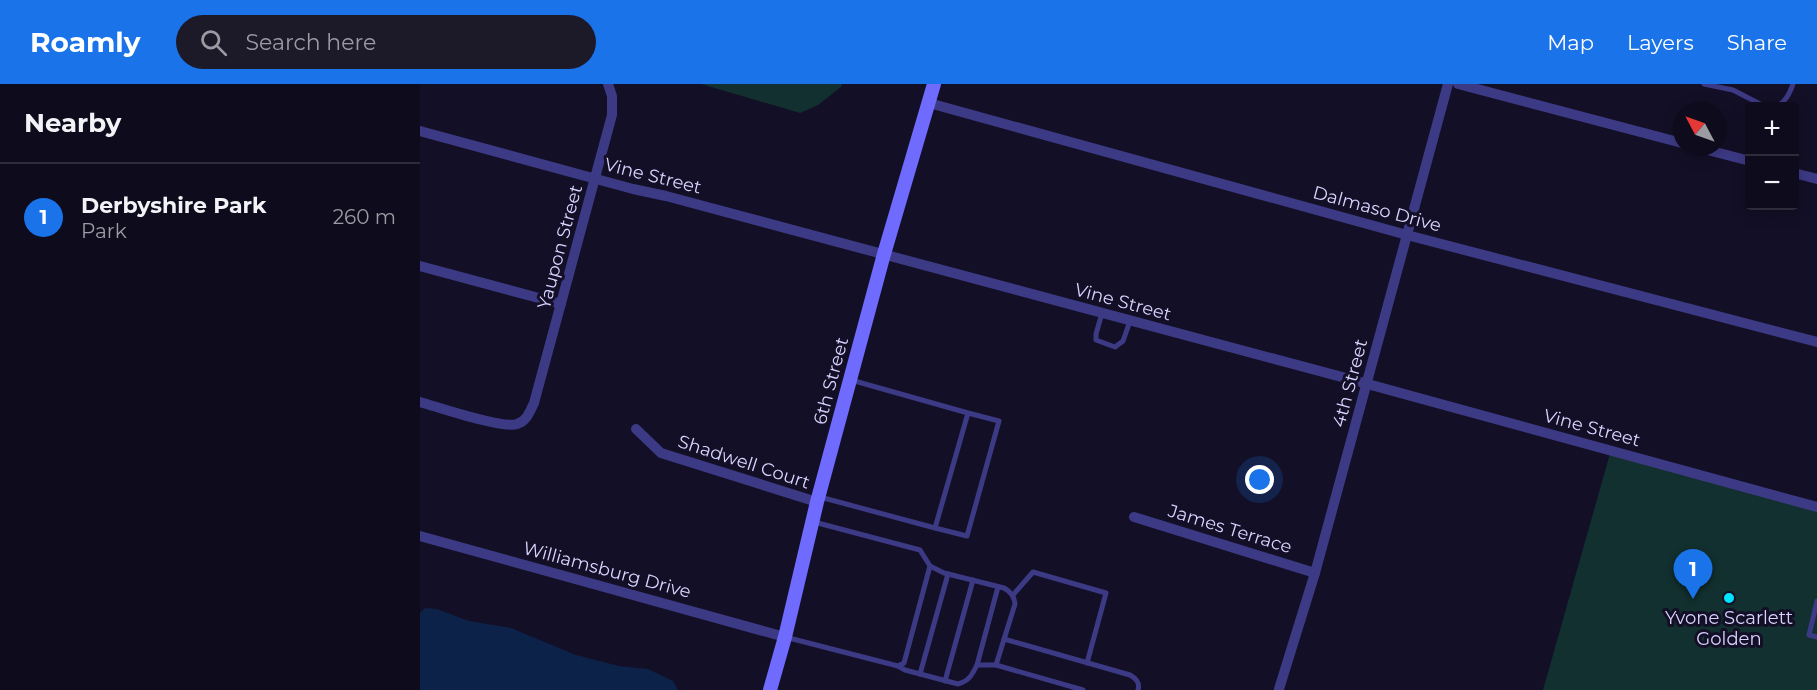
<!DOCTYPE html>
<meta charset="utf-8">
<style>
:root{--surface:#0e0b1c;--page:#1c1929;--text:#f1f3f6;--muted:#9b9ba3;--line:#2e2b3b;--accent:#1a73e8}
body{margin:0;font-family:Montserrat,sans-serif;background:var(--page);color:var(--text)}
.controls{position:absolute;right:18px;top:18px;display:grid;overflow:hidden;border-radius:6px;box-shadow:0 3px 15px #0003}
.controls button{width:54px;height:54px;display:grid;place-items:center;padding:0;border:0;border-bottom:2px solid var(--line);background:var(--surface);color:var(--text);font:30px sans-serif}
.compass{position:absolute;left:1253px;top:18px;width:54px;height:54px;border-radius:50%;background:var(--surface);box-shadow:0 3px 15px #0003;rotate:311deg}
.you{position:absolute;left:840px;top:396px;width:21px;height:21px;margin:-15px;border:4px solid #fff;border-radius:50%;background:#1a73e8;box-shadow:0 0 0 9px #1a73e833}
.badge{display:grid;place-items:center;width:39px;height:39px;border-radius:50%;background:var(--accent);color:#fff;font-size:20px;font-weight:700}
.pin{position:absolute;translate:-50% -50px;filter:drop-shadow(0 2px 3px #0008)}
.pin::after{content:'';position:absolute;top:32px;width:21px;height:18px;background:inherit;clip-path:polygon(0 0,100% 0,50% 100%)}
.list{margin:0;padding:0;list-style:none}
h2{display:flex;justify-content:space-between;align-items:center;height:78px;margin:0;padding:0 24px;font-size:26px}
h2 small{font-size:20px;font-weight:400;color:var(--muted)}
.list li{display:grid;grid-template-columns:39px 1fr auto;gap:18px;align-items:center;box-sizing:border-box;height:108px;padding:0 24px;border-top:2px solid var(--line)}
.list b{display:block;font-size:22px;white-space:nowrap}
.list p{margin:0;font-size:20px;white-space:nowrap;color:var(--muted)}
.list em{font-size:20px;font-style:normal;color:var(--muted)}
.icon{flex:none;width:33px;height:33px;fill:none;stroke:currentColor;stroke-width:2;stroke-linecap:round;stroke-linejoin:round}
.map{position:relative;flex:none;width:1397px;height:606px;overflow:hidden}
header{display:flex;align-items:center;gap:36px;box-sizing:border-box;height:84px;padding:0 30px;background:var(--accent);color:#fff}
header strong{font-size:28px}
nav{display:flex;gap:33px;margin-inline-start:auto;font-size:21px}
.search{width:420px;height:54px;background:var(--page);display:flex;align-items:center;gap:15px;box-sizing:border-box;padding:0 21px;border-radius:33px;color:var(--muted);font-size:22px}
main{display:flex}
aside{flex:1;background:var(--surface)}
.map>svg:first-child{display:block}
</style>
<header>
<strong>Roamly</strong>
<div class="search"><svg class="icon" aria-label="search" viewBox="0 0 24 24"><circle cx="10" cy="10" r="6"/><path d="M15 15l6 6"/></svg>Search here</div>
<nav><a>Map</a><a>Layers</a><a>Share</a></nav>
</header>
<main>
<aside>
<h2>Nearby<small></small></h2>
<ul class="list">
<li><span class="badge">1</span><div><b>Derbyshire Park</b><p>Park</p></div><em>260 m</em></li>
</ul>
</aside>
<div class="map">
<svg width="1397" height="606" viewBox="0 0 1397 606">
<rect width="100%" height="100%" fill="#130f26"/>
<g fill="#12302f">
<polygon points="281,0 422,0 421,3 398,21 380,29"/>
<polygon points="1191,366 1397,423 1397,606 1123,606"/>
</g>
<polygon fill="#0c2248" points="5,524 17,525 49,537 91,544 156,571 199,582 228,585 253,597 258,606 0,606 0,529"/>
<g fill="none" stroke-linecap="round" stroke-linejoin="round">
<g stroke="#3d3a85" stroke-width="5">
<polyline points="1284,0 1313,6 1344,22"/>
<path d="M1357 22C1366 18 1370 9 1373 0"/>
<polyline points="682,229 676,250 676,256 695,263 703,257 710,237"/>
<polyline points="431,296 548,329 515,444 547,452 579,337 548,329"/>
<polyline points="400,413 515,444"/>
<polyline points="593,511 613,488 686,509 667,579"/>
<polyline points="1397,517 1389,551 1397,553"/>
<polyline points="365,553 478,582 484,579 510,482 500,466 394,438"/>
<path d="M584 555 710 591C717 595 720 599 718 606"/>
<polyline points="557,581 578,503"/>
<polyline points="576,581 663,606"/>
<path d="M478 582 485 586 538 600C549 597 552 591 557 581H576L595 520C594 512 591 508 584 504L524 489 510 482"/>
<polyline points="500,590 528,490"/>
<polyline points="525,597 553,496"/>
</g>
<g stroke="#3d3a85" stroke-width="10">
<polyline points="1038,0 1262,59"/>
<polyline points="509,19 987,151 1397,258"/>
<path d="M0 47 213 105 246 112C630 214 1014 317 1397 423"/>
<polyline points="1276,63 1330,77"/>
<polyline points="1374,89 1397,95"/>
<polyline points="0,182 141,220"/>
<path d="M0 318C18 323 82 345 97 340 107 337 110 327 114 319L192 31V12L188 0"/>
<polyline points="216,345 241,369 397,418"/>
<polyline points="714,433 895,489"/>
<polyline points="0,452 365,553"/>
<polyline points="859,605 895,489 1028,0"/>
</g>
<polyline stroke="#6f6bff" stroke-width="14" points="350,606 365,553 397,418 464,170 514,0"/>
</g>
<circle fill="#00e5ff" stroke="#130f26" stroke-width="2" cx="1309" cy="514" r="6"/>
<g text-anchor="middle" stroke-width="6" stroke-linejoin="round" paint-order="stroke">
<g font-size="18" fill="#d9d4ff" stroke="#130f26">
<text transform="translate(233 92) rotate(14)" y="6">Vine Street</text>
<text transform="translate(957 125) rotate(15)" y="6">Dalmaso Drive</text>
<text transform="translate(140 163) rotate(-75)" y="6">Yaupon Street</text>
<text transform="translate(703 218) rotate(15)" y="6">Vine Street</text>
<text transform="translate(411 297) rotate(-75)" y="6">6th Street</text>
<text transform="translate(930 299) rotate(-75)" y="6">4th Street</text>
<text transform="translate(1172 344) rotate(15)" y="6">Vine Street</text>
<text transform="translate(324 378) rotate(18)" y="6">Shadwell Court</text>
<text transform="translate(810 445) rotate(17)" y="6">James Terrace</text>
<text transform="translate(187 486) rotate(15)" y="6">Williamsburg Drive</text>
</g>
<g font-size="18" fill="#d9d4ff" stroke="#130f26">
<text x="1309" y="540">Yvone Scarlett<tspan x="1309" dy="21">Golden</tspan></text>
</g>
</g>
</svg>
<div class="controls">
<button>+</button>
<button>−</button>
</div>
<svg class="compass" viewBox="-18 -18 36 36"><path d="M0-13l5 13h-10z" fill="#e53935"/><path d="M0 13l5-13h-10z" fill="#9b9ba3"/></svg>
<div class="you"></div>
<div class="pin badge" style="left:1273px;top:515px">1</div>
</div>
</main>
